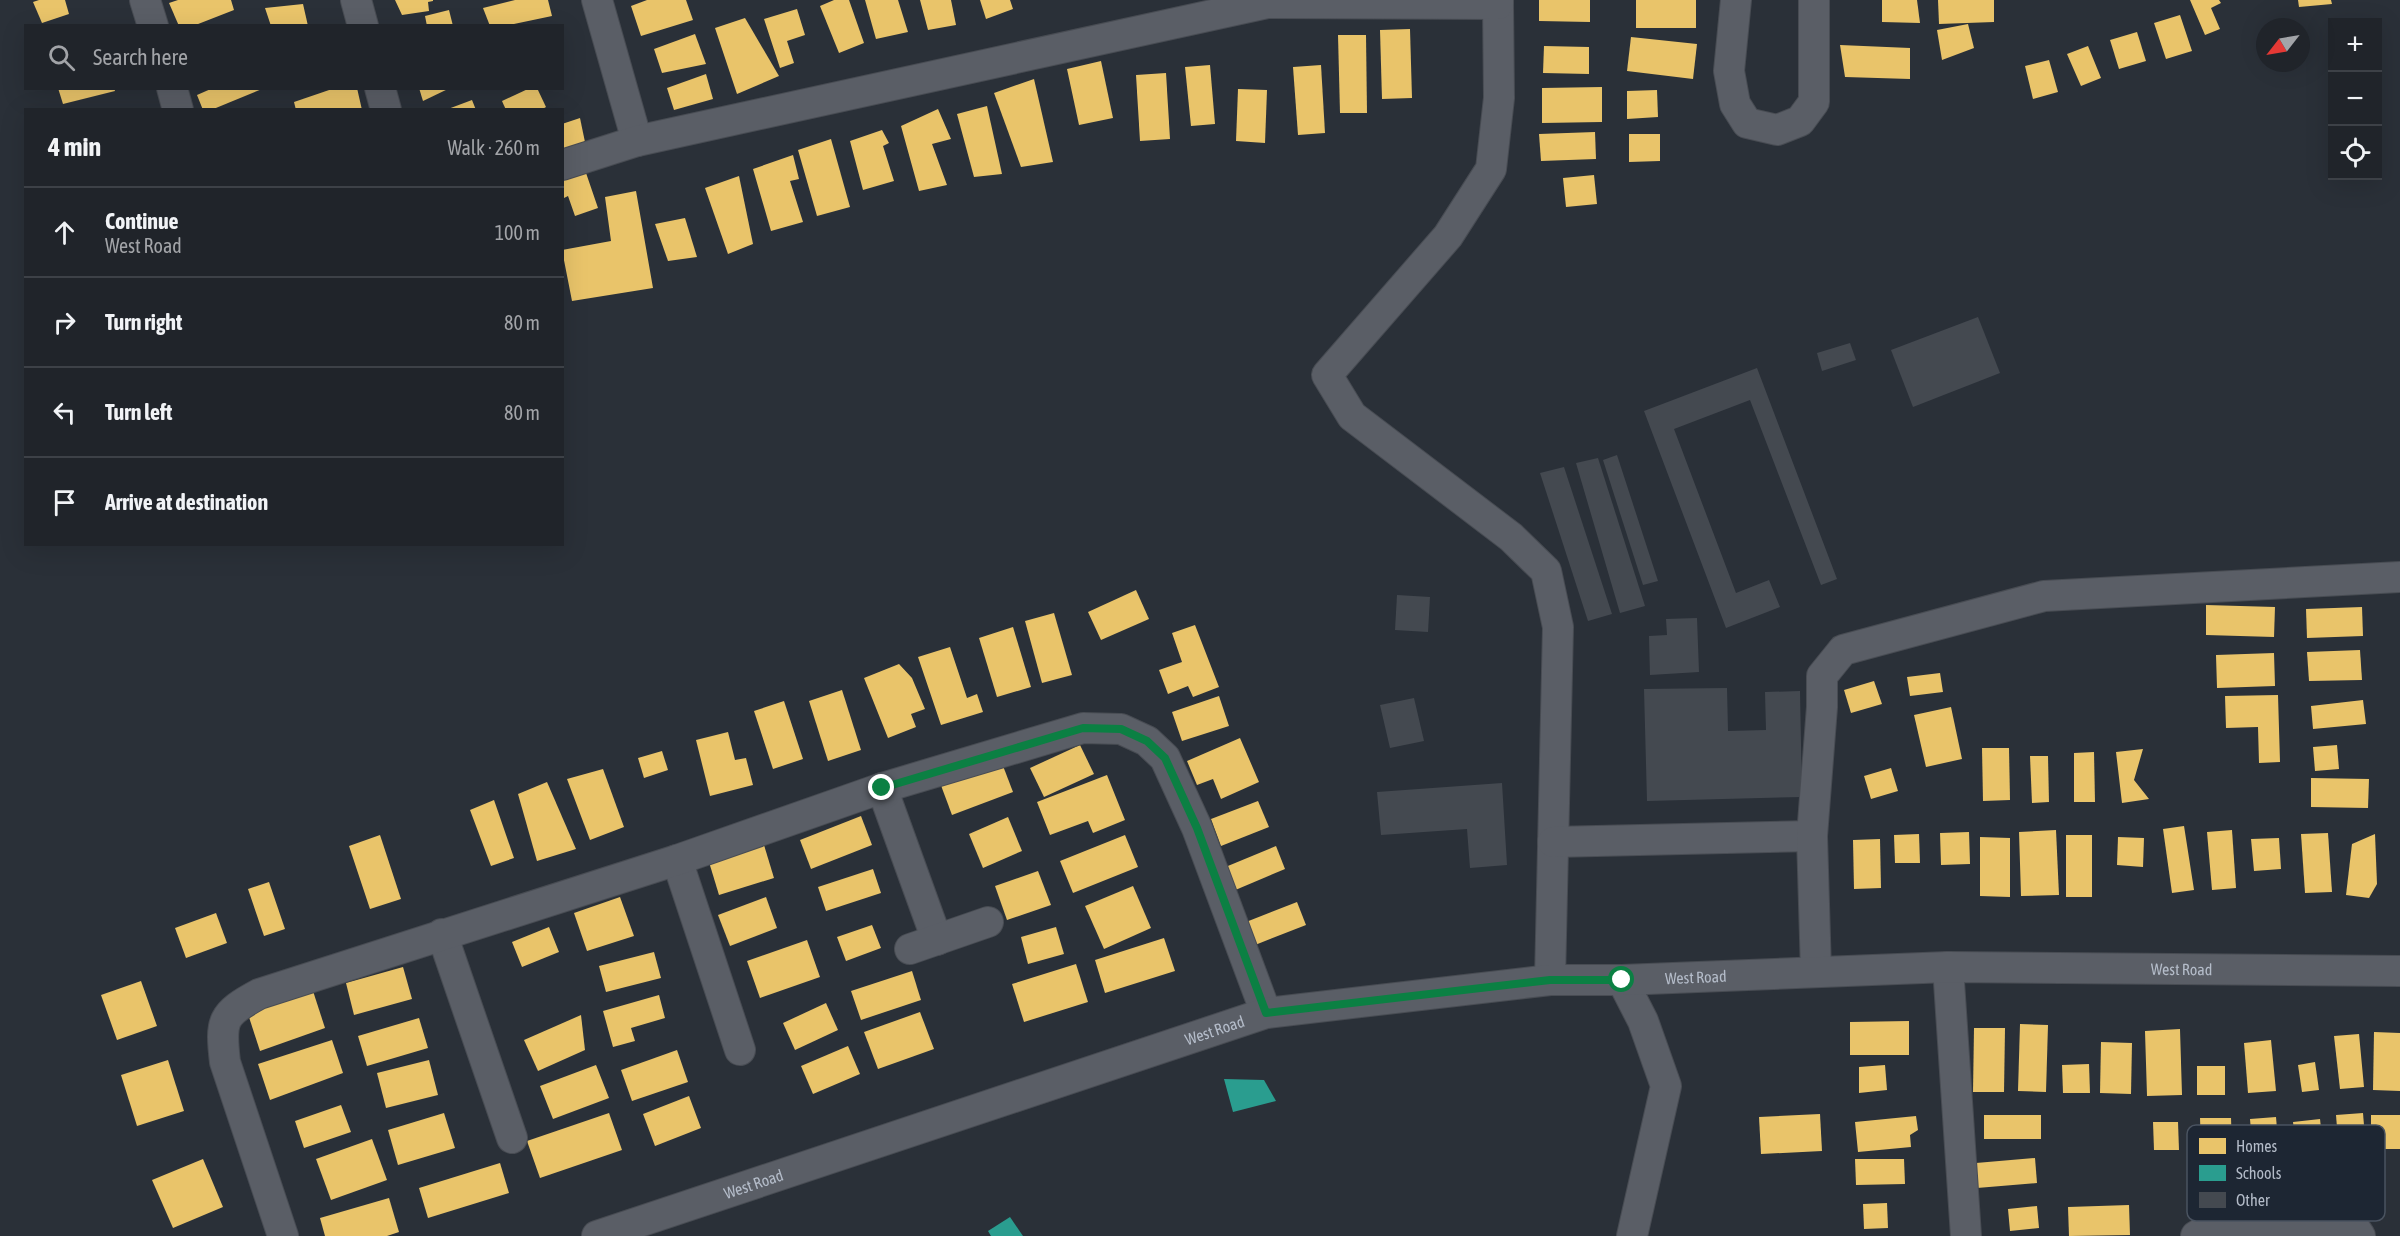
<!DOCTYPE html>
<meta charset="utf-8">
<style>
:root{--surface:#20242a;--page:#282c32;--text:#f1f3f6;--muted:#a2a4a8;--line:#3d4147}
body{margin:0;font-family:"Asap Condensed",sans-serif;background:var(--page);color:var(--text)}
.controls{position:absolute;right:18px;top:18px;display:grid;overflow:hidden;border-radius:0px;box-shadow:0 6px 24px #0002}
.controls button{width:54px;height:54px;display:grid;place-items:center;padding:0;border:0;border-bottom:2px solid var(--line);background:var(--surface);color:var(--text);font:30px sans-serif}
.compass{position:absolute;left:2256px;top:18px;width:54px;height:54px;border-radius:50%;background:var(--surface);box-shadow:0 6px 24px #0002;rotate:239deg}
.stop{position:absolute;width:18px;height:18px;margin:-14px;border:4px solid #0b8043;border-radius:50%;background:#fff}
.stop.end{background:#0b8043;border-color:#fff;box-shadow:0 2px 6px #0008}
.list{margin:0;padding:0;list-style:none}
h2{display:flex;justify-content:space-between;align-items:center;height:78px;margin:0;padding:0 24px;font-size:26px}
h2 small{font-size:20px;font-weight:400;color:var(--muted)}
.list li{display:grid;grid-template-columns:39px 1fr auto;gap:18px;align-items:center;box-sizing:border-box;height:90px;padding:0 24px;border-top:2px solid var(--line)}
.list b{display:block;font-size:22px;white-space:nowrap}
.list p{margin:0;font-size:20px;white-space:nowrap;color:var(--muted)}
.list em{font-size:20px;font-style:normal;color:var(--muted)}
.icon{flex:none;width:33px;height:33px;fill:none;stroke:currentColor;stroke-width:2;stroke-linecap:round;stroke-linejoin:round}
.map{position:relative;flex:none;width:2400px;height:1236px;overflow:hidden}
.search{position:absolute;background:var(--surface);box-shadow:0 6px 24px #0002;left:24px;top:24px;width:540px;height:66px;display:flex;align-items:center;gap:15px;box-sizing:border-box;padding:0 21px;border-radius:0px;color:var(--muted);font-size:22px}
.panel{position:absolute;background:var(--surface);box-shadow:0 6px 24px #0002;left:24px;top:108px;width:540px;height:438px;border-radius:0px}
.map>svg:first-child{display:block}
</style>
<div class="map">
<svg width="2400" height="1236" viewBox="0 0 2400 1236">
<rect width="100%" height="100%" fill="#2a3038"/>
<g fill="#e9c46a">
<polygon points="39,0 65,0 69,14 42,23 33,2"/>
<polygon points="178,0 231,0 234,10 193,26 179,26 169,3"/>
<polygon points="395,0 433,0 433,1 428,2 429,11 402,15"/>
<polygon points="515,0 548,0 552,16 505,26 490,26 483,8"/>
<polygon points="647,0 686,0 693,20 641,36 631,6"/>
<polygon points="834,0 849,0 864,43 839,53 820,6"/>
<polygon points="865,0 898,0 908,32 876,39"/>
<polygon points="920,0 951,0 956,25 928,30"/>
<polygon points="980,0 1010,0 1013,9 986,19"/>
<polygon points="1539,0 1590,0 1590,22 1539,21"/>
<rect x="1636" y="0" width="60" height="28"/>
<polygon points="1882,0 1917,0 1920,23 1882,22"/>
<polygon points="1938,0 1994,0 1994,22 1939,24"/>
<polygon points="2190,0 2219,0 2221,3 2211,8 2220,29 2205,35"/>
<polygon points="2298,0 2331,0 2332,4 2299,7"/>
<polygon points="303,4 308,26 271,26 265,8"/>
<polygon points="797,9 805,35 787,41 794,63 780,68 764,19"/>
<polygon points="449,10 453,26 427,26 425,16"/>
<polygon points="2180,15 2192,51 2166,59 2154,23"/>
<polygon points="745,18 779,76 737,94 715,28"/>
<polygon points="1968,24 1974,48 1942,60 1937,30"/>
<polygon points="1410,29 1412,98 1382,99 1380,30"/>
<polygon points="2137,32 2146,61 2119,69 2110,40"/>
<polygon points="695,34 706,64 662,73 654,49"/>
<polygon points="1338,35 1366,35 1367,113 1340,113"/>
<polygon points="1631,37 1697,44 1693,79 1627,71"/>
<polygon points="1840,45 1910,48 1910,79 1845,77"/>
<polygon points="1544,46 1589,47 1589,74 1543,73"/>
<polygon points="2088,46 2101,78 2081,86 2067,54"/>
<polygon points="2049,60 2058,92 2033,99 2025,66"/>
<polygon points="1101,61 1113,118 1079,125 1067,69"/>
<polygon points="1210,65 1215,124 1191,126 1185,67"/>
<polygon points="1321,65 1325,133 1298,135 1293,67"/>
<polygon points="1166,73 1170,139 1140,141 1136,75"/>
<polygon points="706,74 713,99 674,110 667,88"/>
<polygon points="1034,79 1053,162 1021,167 994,93"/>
<polygon points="1602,87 1602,122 1542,123 1542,88"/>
<polygon points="58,88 114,88 115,91 63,104"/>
<polygon points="213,88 262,88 262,89 211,110 203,110 197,95"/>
<polygon points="335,88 357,88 362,110 296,110 294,102"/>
<polygon points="419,88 450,88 423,101"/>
<polygon points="530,88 537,88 546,107 541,110 506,110 502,101"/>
<polygon points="1238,89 1267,90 1265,143 1236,141"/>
<polygon points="1657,90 1658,117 1627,119 1627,91"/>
<polygon points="472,100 476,110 448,110 448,109"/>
<polygon points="987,106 1002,174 974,177 957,114"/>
<polygon points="938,109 951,139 932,144 947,185 919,191 901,126"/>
<polygon points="580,118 586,147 562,154 562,124"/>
<polygon points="882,130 889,143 883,146 894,181 863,190 850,141"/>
<polygon points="1595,132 1596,159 1541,161 1539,134"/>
<polygon points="1629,134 1660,134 1660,161 1629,162"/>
<polygon points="831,139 850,207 817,216 798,150"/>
<polygon points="793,155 799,179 790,181 803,222 771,231 753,169"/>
<polygon points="585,170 598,208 575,216 568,196 562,199 562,178"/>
<polygon points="1594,175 1597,204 1566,207 1563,178"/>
<polygon points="739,176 753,244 728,254 705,188"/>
<polygon points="636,191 653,288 572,301 562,250 611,241 605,197"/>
<polygon points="685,218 697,257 668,261 655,224"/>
<polygon points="1136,590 1149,619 1101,640 1088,612"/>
<polygon points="2206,605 2275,607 2274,637 2206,635"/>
<polygon points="2362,607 2363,636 2307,638 2306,609"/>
<polygon points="1054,613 1072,675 1042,683 1025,621"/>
<polygon points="1195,625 1219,687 1193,697 1188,686 1168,694 1159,670 1182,662 1172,633"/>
<polygon points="1013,627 1031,687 997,697 979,638"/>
<polygon points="950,647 967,698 977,694 983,712 941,725 918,657"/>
<polygon points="2360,650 2362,680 2309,681 2307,652"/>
<polygon points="2274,653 2275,686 2217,688 2216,655"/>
<polygon points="899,664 912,678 925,709 911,714 916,727 888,738 864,678"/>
<polygon points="1940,673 1943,692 1910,696 1907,677"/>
<polygon points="1874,681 1882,704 1851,713 1844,690"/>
<polygon points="842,690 861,750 828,761 809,701"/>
<polygon points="2278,695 2280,762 2259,763 2258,727 2226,728 2225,696"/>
<polygon points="1219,696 1229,726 1182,741 1172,712"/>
<polygon points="2363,700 2366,724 2313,729 2311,706"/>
<polygon points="784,701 803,759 773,769 754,711"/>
<polygon points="1951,707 1962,759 1926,767 1914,715"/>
<polygon points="728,732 735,760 746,758 753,785 710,796 696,740"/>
<polygon points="1240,738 1259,782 1221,799 1213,779 1197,785 1187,761"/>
<polygon points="1080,745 1094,774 1044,797 1030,768"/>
<polygon points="2337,745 2339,769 2315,771 2313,747"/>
<polygon points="1982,748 2009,748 2010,800 1983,801"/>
<polygon points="2143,749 2134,780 2149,799 2122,803 2116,752"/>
<polygon points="662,751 668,770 644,778 638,758"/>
<polygon points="2094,752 2095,802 2074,802 2074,753"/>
<polygon points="2030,756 2048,756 2049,802 2032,803"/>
<polygon points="1000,758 1013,792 952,815 939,780"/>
<polygon points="1891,768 1898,791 1871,799 1864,776"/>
<polygon points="603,769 624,827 590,840 567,779"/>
<polygon points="1107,775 1125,820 1093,833 1088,821 1050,835 1037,802"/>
<polygon points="2311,778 2369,779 2368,808 2311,807"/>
<polygon points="547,782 576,849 537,861 518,794"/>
<polygon points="494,800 514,858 491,866 470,810"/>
<polygon points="1258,801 1269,827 1221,846 1211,819"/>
<polygon points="861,816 872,845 811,869 800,840"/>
<polygon points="1008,817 1022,851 983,868 969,834"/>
<polygon points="2184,826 2194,890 2172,893 2163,829"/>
<polygon points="2056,830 2059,895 2021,896 2019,832"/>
<polygon points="2232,830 2236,888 2212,890 2207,832"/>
<polygon points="1969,832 1970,864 1941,865 1940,833"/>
<polygon points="2328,833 2332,892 2305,893 2301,834"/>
<polygon points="1919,834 1920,863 1895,863 1894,835"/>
<polygon points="2375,834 2377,884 2369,898 2346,895 2352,844"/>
<polygon points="380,835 401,899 370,909 349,846"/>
<polygon points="1125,835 1138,867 1073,893 1060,861"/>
<rect x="2066" y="835" width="26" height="62"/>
<polygon points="1980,837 2010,838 2010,897 1980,896"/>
<polygon points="2118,837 2144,838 2143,867 2117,865"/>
<polygon points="2279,838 2281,869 2254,871 2251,839"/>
<polygon points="1880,839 1881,888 1854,889 1853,840"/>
<polygon points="764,845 774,878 719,895 709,862"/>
<polygon points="1276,846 1285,869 1233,891 1223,868"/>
<polygon points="873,869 881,893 826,911 818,887"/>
<polygon points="1038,871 1051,905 1007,920 995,886"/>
<polygon points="269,882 285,929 264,936 248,889"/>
<polygon points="1133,886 1151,928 1104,949 1085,906"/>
<polygon points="620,897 634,936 587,951 574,913"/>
<polygon points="766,897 777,928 730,946 718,915"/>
<polygon points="1297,902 1306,925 1255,945 1246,922"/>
<polygon points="216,913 227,943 186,958 175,928"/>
<polygon points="872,925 881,948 846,961 837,937"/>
<polygon points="549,927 559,952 522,967 512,942"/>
<polygon points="1056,927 1064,954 1028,964 1021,937"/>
<polygon points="1164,938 1175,971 1105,993 1095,960"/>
<polygon points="807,940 820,977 760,998 747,961"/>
<polygon points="654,952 661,978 606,992 599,966"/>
<polygon points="1076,964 1088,1002 1024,1022 1012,984"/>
<polygon points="403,967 412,999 354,1015 346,983"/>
<polygon points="912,971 921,1000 861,1020 851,991"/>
<polygon points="141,981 157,1026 117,1040 101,995"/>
<polygon points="313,991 325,1028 260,1051 248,1014"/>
<polygon points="659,995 665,1018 631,1028 635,1041 613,1047 603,1011"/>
<polygon points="826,1003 838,1030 795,1050 783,1023"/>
<polygon points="920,1012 934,1049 878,1069 864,1032"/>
<polygon points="581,1015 585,1050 538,1071 524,1040"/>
<polygon points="419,1018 428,1048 367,1066 358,1036"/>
<polygon points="1909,1021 1909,1055 1850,1055 1850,1022"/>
<polygon points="2020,1024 2048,1025 2046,1092 2018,1091"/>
<polygon points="1974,1028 2005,1028 2004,1092 1973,1092"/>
<polygon points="2180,1029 2182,1095 2147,1096 2145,1031"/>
<polygon points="2374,1032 2400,1033 2400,1091 2373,1090"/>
<polygon points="2359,1034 2364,1087 2340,1089 2334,1036"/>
<polygon points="332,1040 343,1073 270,1100 258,1064"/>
<polygon points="2271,1040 2276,1091 2248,1093 2244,1043"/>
<polygon points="2101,1042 2132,1043 2131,1094 2100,1093"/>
<polygon points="848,1046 860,1074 813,1094 801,1066"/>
<polygon points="677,1050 688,1082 632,1101 621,1070"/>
<polygon points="168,1060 184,1111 137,1126 121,1075"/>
<polygon points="429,1060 438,1095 386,1108 377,1073"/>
<polygon points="2315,1062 2319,1090 2302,1092 2298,1065"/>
<polygon points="2089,1064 2090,1093 2063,1093 2062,1065"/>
<polygon points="596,1065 609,1098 553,1119 540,1086"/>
<polygon points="1885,1065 1887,1090 1859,1093 1859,1067"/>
<rect x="2197" y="1066" width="28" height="29"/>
<polygon points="689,1096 701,1128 655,1146 643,1114"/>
<polygon points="341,1105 351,1132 304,1148 295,1121"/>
<polygon points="444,1113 455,1148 398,1165 388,1130"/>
<polygon points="609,1113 622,1150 540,1178 527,1141"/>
<polygon points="2363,1113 2367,1163 2340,1165 2336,1115"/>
<polygon points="1820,1114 1822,1151 1761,1154 1759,1117"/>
<rect x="1984" y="1115" width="57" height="24"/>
<rect x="2371" y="1115" width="29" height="34"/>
<polygon points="1916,1116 1918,1130 1910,1135 1911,1147 1858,1152 1855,1122"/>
<polygon points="2276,1117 2278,1141 2252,1143 2250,1119"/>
<polygon points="2200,1118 2231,1118 2233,1174 2202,1175"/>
<polygon points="2320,1119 2326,1172 2299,1175 2293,1122"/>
<polygon points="2153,1122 2178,1122 2179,1150 2154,1150"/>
<polygon points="372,1139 387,1180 331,1200 316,1159"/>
<polygon points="2035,1158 2037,1183 1977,1188 1976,1163"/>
<polygon points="203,1159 223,1207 173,1228 152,1180"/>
<polygon points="1855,1159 1904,1159 1905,1184 1856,1185"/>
<polygon points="500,1163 509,1193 428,1218 419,1188"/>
<polygon points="389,1198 399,1232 387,1236 325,1236 320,1218"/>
<polygon points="1887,1203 1888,1228 1864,1229 1863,1204"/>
<polygon points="2129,1205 2130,1235 2069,1236 2068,1207"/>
<polygon points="2037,1206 2039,1228 2010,1231 2008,1209"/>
</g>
<g fill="#2a9d8f">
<polygon points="1224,1079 1264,1080 1276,1101 1233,1112"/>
<polygon points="1010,1217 1023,1236 991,1236 988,1231"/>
</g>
<g fill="#444950">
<polygon points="1978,317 2000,373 1913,407 1891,350"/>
<polygon points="1850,343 1856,360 1822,371 1817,353"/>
<polygon points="1757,368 1837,579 1821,585 1750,400 1674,429 1736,593 1769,580 1780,607 1726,628 1644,411"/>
<polygon points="1617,455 1658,581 1643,585 1603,460"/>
<polygon points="1598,458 1645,606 1620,613 1576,463"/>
<polygon points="1564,467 1612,614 1588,621 1540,473"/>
<polygon points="1397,595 1430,597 1428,632 1395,630"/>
<polygon points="1697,618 1699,672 1650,675 1649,636 1667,635 1666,619"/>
<polygon points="1727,688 1728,731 1766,730 1765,692 1800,691 1802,797 1647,801 1644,689"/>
<polygon points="1414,698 1424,741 1390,748 1380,705"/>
<polygon points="1502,783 1507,865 1470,868 1467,829 1381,835 1377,792"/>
</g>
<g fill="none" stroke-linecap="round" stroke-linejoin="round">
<defs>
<g id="minor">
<polyline points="145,0 153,26"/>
<polyline points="356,0 363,26"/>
<polyline points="597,0 637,141"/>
<polyline points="1736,0 1729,71 1735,104 1747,123 1777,130 1800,121 1814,102 1814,0"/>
<polyline points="1498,4 1499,98 1491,169 1448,236 1327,375 1352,416 1511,537 1546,571 1558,627 1550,980"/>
<polyline points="172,88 178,110"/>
<polyline points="380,88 386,110"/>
<polyline points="562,165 637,141 1267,3 1498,4 1498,0"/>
<polyline points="882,788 937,940"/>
<polyline points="1553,842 1812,836"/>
<polyline points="677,860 740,1050"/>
<polyline points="442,934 512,1138"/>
<polyline points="910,949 988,922"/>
<polyline points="1948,967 1966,1236"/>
<polyline points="1816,972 1812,836 1822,707 1822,676 1843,650 2044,596 2400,577"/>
<polyline points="1622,980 1643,1021 1666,1086 1632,1236"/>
<path d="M283 1236 225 1062C220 1020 222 1014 259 994L677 860 882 788 1083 728 1121 729 1147 741 1165 758 1197 828 1266 1013"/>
<path id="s1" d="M597 1236 1266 1013 1550 980H1622L1948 967 2400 971"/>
<polyline points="2196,1236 2215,1225 2329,1224 2356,1230 2360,1236"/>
</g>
</defs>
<use href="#minor" stroke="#484c53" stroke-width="32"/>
<use href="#minor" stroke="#5a5e66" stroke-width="30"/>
</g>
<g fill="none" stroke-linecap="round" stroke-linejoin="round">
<polyline stroke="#0b8043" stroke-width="8" points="882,788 1083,728 1121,729 1147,741 1165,758 1197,828 1266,1013 1550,980 1622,980"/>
</g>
<g text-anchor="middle" stroke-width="6" stroke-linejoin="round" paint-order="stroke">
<g font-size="16" fill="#b4bcc9" stroke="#1d2633">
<text dy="6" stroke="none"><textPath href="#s1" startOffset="1623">West Road</textPath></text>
<text dy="6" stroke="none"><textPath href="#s1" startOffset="1137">West Road</textPath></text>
<text dy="6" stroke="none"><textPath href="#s1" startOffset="651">West Road</textPath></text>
<text dy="6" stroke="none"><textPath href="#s1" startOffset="165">West Road</textPath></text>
</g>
</g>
<rect x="2187" y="1125" width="198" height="96" rx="9" fill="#1d2633" stroke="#4a5360" stroke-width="1.5"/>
<rect x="2199" y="1138" width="27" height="16" fill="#e9c46a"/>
<rect x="2199" y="1165" width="27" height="16" fill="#2a9d8f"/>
<rect x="2199" y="1192" width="27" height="16" fill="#444950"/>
<g font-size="16" fill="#b4bcc9">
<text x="2236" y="1152">Homes</text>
<text x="2236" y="1179">Schools</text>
<text x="2236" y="1206">Other</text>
</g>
</svg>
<div class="controls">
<button>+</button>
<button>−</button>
<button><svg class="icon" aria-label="locate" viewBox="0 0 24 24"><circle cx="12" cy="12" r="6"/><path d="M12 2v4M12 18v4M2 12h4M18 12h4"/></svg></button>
</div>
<svg class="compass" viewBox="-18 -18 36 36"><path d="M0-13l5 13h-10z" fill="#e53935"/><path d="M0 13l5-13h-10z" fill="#a2a4a8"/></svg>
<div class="stop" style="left:1622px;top:980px"></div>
<div class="stop end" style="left:882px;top:788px"></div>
<div class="search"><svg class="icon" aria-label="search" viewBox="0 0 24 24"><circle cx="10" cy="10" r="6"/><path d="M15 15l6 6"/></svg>Search here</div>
<section class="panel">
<h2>4 min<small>Walk · 260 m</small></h2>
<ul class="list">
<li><svg class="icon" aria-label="ahead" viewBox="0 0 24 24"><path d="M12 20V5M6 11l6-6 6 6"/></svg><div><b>Continue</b><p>West Road</p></div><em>100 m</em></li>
<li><svg class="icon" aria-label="right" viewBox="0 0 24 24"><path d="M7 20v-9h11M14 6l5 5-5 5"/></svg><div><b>Turn right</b></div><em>80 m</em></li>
<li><svg class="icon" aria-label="left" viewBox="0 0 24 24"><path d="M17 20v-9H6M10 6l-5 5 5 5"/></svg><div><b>Turn left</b></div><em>80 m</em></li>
<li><svg class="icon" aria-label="arrive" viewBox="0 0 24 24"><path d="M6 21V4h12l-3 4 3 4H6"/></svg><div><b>Arrive at destination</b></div></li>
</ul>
</section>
</div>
